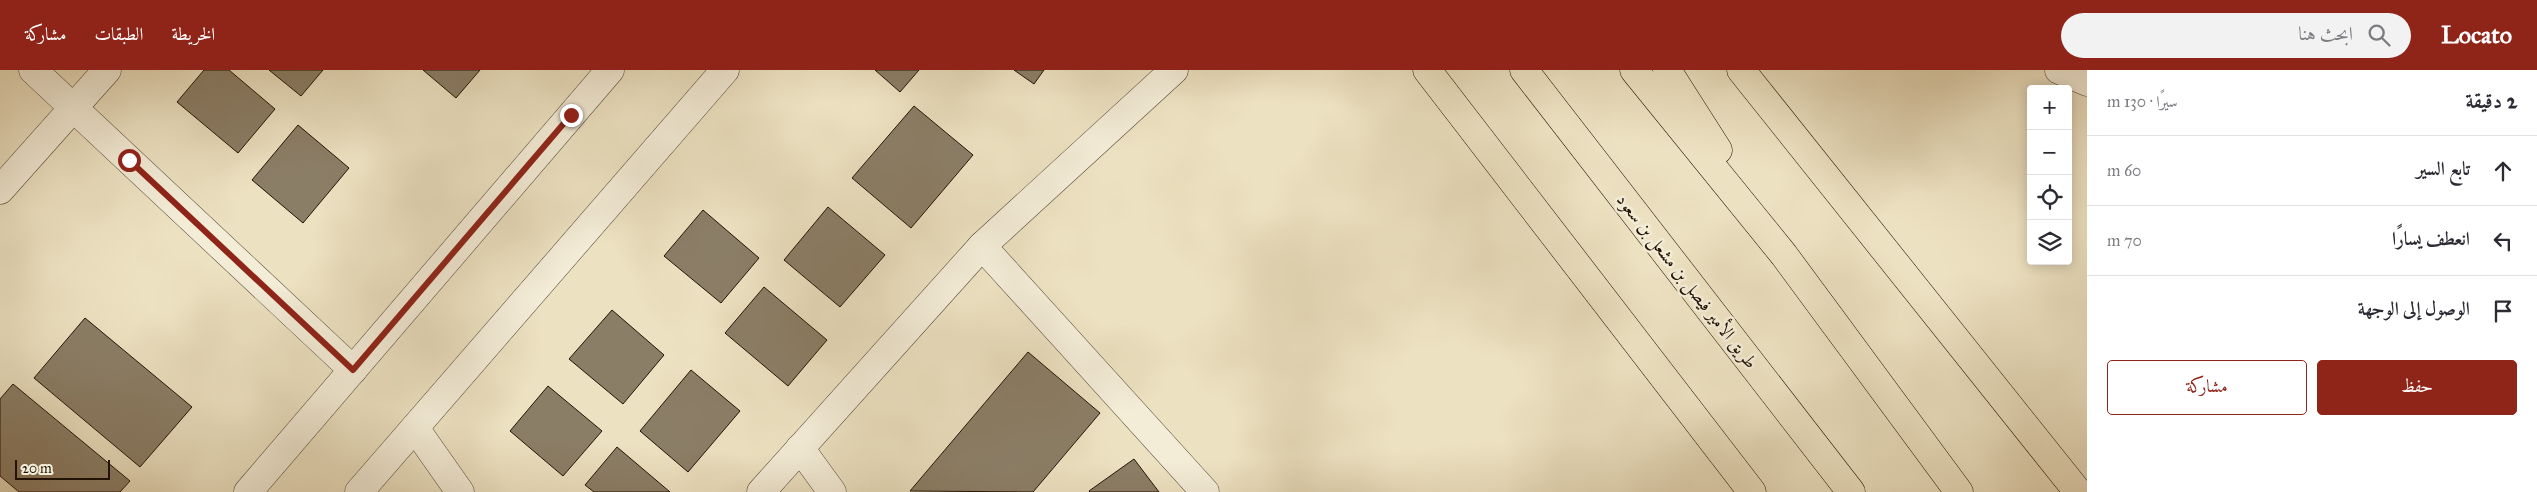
<!DOCTYPE html>
<html lang="ar">
<meta charset="utf-8">
<style>
:root{--surface:#fff;--page:#f2f2f3;--text:#2b2b33;--muted:#7c7c81;--line:#e1e1e2;--accent:#8f2418}
body{margin:0;font-family:"IM FELL Great Primer",Amiri,serif;background:var(--page);color:var(--text);direction:rtl}
.controls{position:absolute;right:15px;top:15px;display:grid;overflow:hidden;border-radius:5px;box-shadow:0 2px 12px #0003}
.controls button{width:45px;height:45px;display:grid;place-items:center;padding:0;border:0;border-bottom:1px solid var(--line);background:var(--surface);color:var(--text);font:25px sans-serif}
.scale{position:absolute;left:15px;bottom:12px;width:95px;box-sizing:border-box;padding-left:5px;border:2px solid #221305;border-top:0;font-size:14px;line-height:18px;white-space:nowrap;color:#221305;-webkit-text-stroke:4px #f3ecd7;paint-order:stroke}
.stop{position:absolute;width:15px;height:15px;margin:-11px;border:4px solid #8f2418;border-radius:50%;background:#fff}
.stop.end{background:#8f2418;border-color:#fff;box-shadow:0 1px 5px #0008}
.list{margin:0;padding:0;list-style:none}
h2{display:flex;justify-content:space-between;align-items:center;height:65px;margin:0;padding:0 20px;font-size:21px}
h2 small{font-size:16px;font-weight:400;color:var(--muted)}
.list li{display:grid;grid-template-columns:32px 1fr auto;gap:15px;align-items:center;box-sizing:border-box;height:70px;padding:0 20px;border-top:1px solid var(--line)}
.list b{display:block;font-size:19px;white-space:nowrap}
.list em{font-size:16px;font-style:normal;color:var(--muted)}
.actions{display:flex;gap:10px;padding:15px 20px}
.actions a{flex:1;padding:11px 0;border:1px solid var(--accent);border-radius:5px;text-align:center;font-size:18px;color:var(--accent)}
.actions .main{background:var(--accent);color:#fff}
.icon{flex:none;width:28px;height:28px;fill:none;stroke:currentColor;stroke-width:2;stroke-linecap:round;stroke-linejoin:round}
.map{position:relative;flex:none;width:2087px;height:422px;overflow:hidden;direction:ltr}
header{display:flex;align-items:center;gap:30px;box-sizing:border-box;height:70px;padding:0 25px;background:var(--accent);color:#fff}
header strong{font-size:24px}
nav{display:flex;gap:28px;margin-inline-start:auto;font-size:18px}
.search{width:350px;height:45px;background:var(--page);display:flex;align-items:center;gap:12px;box-sizing:border-box;padding:0 18px;border-radius:28px;color:var(--muted);font-size:19px}
main{display:flex}
aside{flex:1;background:var(--surface)}
.map>svg:first-child{display:block}
</style>
<header>
<strong>Locato</strong>
<div class="search"><svg class="icon" aria-label="search" viewBox="0 0 24 24"><circle cx="10" cy="10" r="6"/><path d="M15 15l6 6"/></svg>ابحث هنا</div>
<nav><a>الخريطة</a><a>الطبقات</a><a>مشاركة</a></nav>
</header>
<main>
<aside>
<h2>2 دقيقة<small>سيرًا · 130 m</small></h2>
<ul class="list">
<li><svg class="icon" aria-label="ahead" viewBox="0 0 24 24"><path d="M12 20V5M6 11l6-6 6 6"/></svg><div><b>تابع السير</b></div><em>60 m</em></li>
<li><svg class="icon" aria-label="left" viewBox="0 0 24 24"><path d="M17 20v-9H6M10 6l-5 5 5 5"/></svg><div><b>انعطف يسارًا</b></div><em>70 m</em></li>
<li><svg class="icon" aria-label="arrive" viewBox="0 0 24 24"><path d="M6 21V4h12l-3 4 3 4H6"/></svg><div><b>الوصول إلى الوجهة</b></div></li>
</ul>
<div class="actions"><a class="main">حفظ</a><a>مشاركة</a></div>
</aside>
<div class="map">
<svg width="2087" height="422" viewBox="0 0 2087 422">
<rect width="100%" height="100%" fill="#ece1c1"/>
<filter id="stains"><feTurbulence type="fractalNoise" baseFrequency=".004" numOctaves="4"/><feColorMatrix values="0 0 0 0 .2 0 0 0 0 .09 0 0 0 0 .02 0 0 0 .5 -.17"/></filter>
<radialGradient id="worn" r=".72"><stop offset=".6" stop-color="#630" stop-opacity="0"/><stop offset="1" stop-color="#630" stop-opacity=".3"/></radialGradient>
<g fill="#8b7e67" stroke="#221305">
<polygon points="204,0 229,0 275,39 238,83 177,32"/>
<polygon points="269,0 323,0 301,26"/>
<polygon points="423,0 480,0 456,28"/>
<polygon points="875,0 919,0 900,22"/>
<polygon points="1014,0 1044,0 1034,14"/>
<polygon points="914,36 973,85 911,158 852,108"/>
<polygon points="298,55 349,98 303,153 252,110"/>
<polygon points="828,137 885,185 840,237 784,190"/>
<polygon points="703,140 759,188 721,233 664,186"/>
<polygon points="764,217 827,270 788,316 725,263"/>
<polygon points="612,240 664,285 623,334 569,289"/>
<polygon points="85,248 192,337 140,397 34,308"/>
<polygon points="1028,282 1100,343 1033,422 910,421"/>
<polygon points="691,300 740,341 688,402 640,361"/>
<polygon points="13,314 130,411 120,422 19,422 0,406 0,329"/>
<polygon points="548,316 602,361 563,406 510,361"/>
<polygon points="617,377 670,422 594,422 585,415"/>
<polygon points="1134,389 1159,422 1090,422 1089,421"/>
</g>
<g fill="none" stroke-linecap="round" stroke-linejoin="round">
<defs>
<g id="minor">
<polyline points="33,0 353,300"/>
<polyline points="2059,0 2087,12"/>
<polyline points="0,120 107,0"/>
<polyline points="982,176 1205,422"/>
<polyline points="415,358 460,422"/>
<polyline points="800,378 832,422"/>
<polyline points="248,422 610,0"/>
<polyline points="359,422 725,0"/>
<polyline points="761,422 982,176 1174,0"/>
</g>
<g id="major">
<polyline points="1427,0 1752,422"/>
<polyline points="1524,0 1851,422"/>
<polyline points="1634,0 1784,185 1959,422"/>
<polyline points="1667,0 1718,80"/>
<polyline points="1741,0 2078,422"/>
</g>
</defs>
<use href="#minor" stroke="#544634" stroke-width="29"/>
<use href="#major" stroke="#221305" stroke-width="29"/>
<use href="#minor" stroke="#f3ecd7" stroke-width="28"/>
<use href="#major" stroke="#ece1c1" stroke-width="28"/>
</g>
<g fill="none" stroke-linecap="round" stroke-linejoin="round">
<polyline stroke="#8f2418" stroke-width="6" points="129,90 353,300 571,45"/>
</g>
<g text-anchor="middle" stroke-width="5" stroke-linejoin="round" paint-order="stroke">
<g font-size="18" fill="#221305" stroke="#f3ecd7">
<text transform="translate(1687 211) rotate(52)" y="6">طريق الأمير فيصل بن مشعل بن سعود</text>
</g>
</g>
<rect width="100%" height="100%" filter="url(#stains)"/>
<rect width="100%" height="100%" fill="url(#worn)"/>
</svg>
<div class="controls">
<button>+</button>
<button>−</button>
<button><svg class="icon" aria-label="locate" viewBox="0 0 24 24"><circle cx="12" cy="12" r="6"/><path d="M12 2v4M12 18v4M2 12h4M18 12h4"/></svg></button>
<button><svg class="icon" aria-label="layers" viewBox="0 0 24 24"><path d="M12 4l9 5-9 5-9-5zM3 14l9 5 9-5"/></svg></button>
</div>
<div class="scale">20 m</div>
<div class="stop" style="left:129px;top:90px"></div>
<div class="stop end" style="left:571px;top:45px"></div>
</div>
</main>
